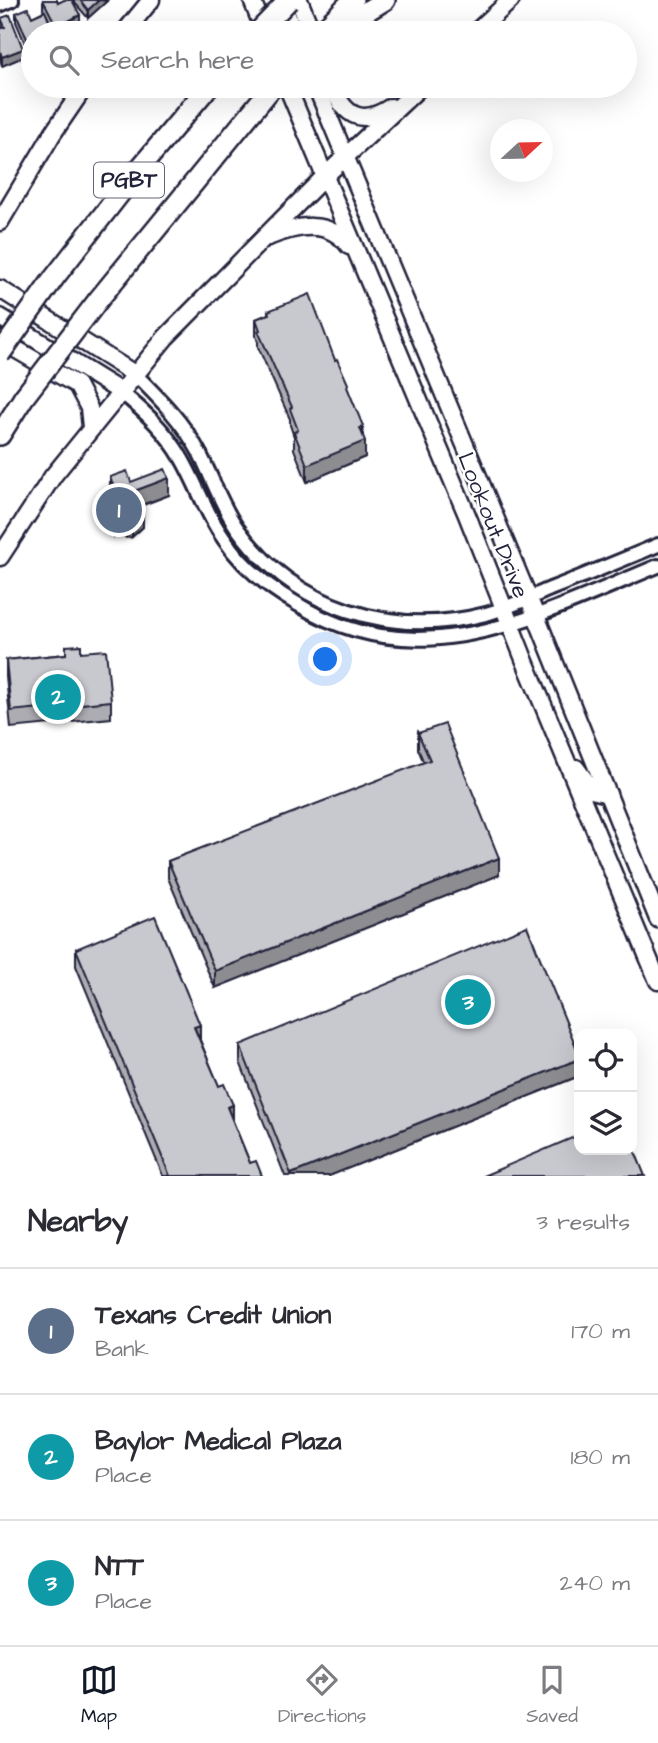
<!DOCTYPE html>
<style>
:root{--surface:#fff;--page:#f7f7f7;--text:#2b2b33;--muted:#7c7c81;--line:#e1e1e2;--accent:#111827}
body{margin:0;font-family:"Architects Daughter",sans-serif;background:var(--page);color:var(--text)}
.controls{position:absolute;right:21px;bottom:21px;display:grid;overflow:hidden;border-radius:14px;box-shadow:0 7px 28px #0002}
.controls button{width:63px;height:63px;display:grid;place-items:center;padding:0;border:0;border-bottom:2px solid var(--line);background:var(--surface);color:var(--text);font:35px sans-serif}
.compass{position:absolute;left:490px;top:119px;width:63px;height:63px;border-radius:50%;background:var(--surface);box-shadow:0 7px 28px #0002;rotate:68deg}
.you{position:absolute;left:326px;top:660px;width:24px;height:24px;margin:-18px;border:5px solid #fff;border-radius:50%;background:#1a73e8;box-shadow:0 0 0 10px #1a73e833}
.badge{display:grid;place-items:center;width:46px;height:46px;border-radius:50%;background:var(--accent);color:#fff;font-size:23px;font-weight:700}
.pin{position:absolute;translate:-50% -50%;border:4px solid #fff;box-shadow:0 2px 7px #0006}
.list{margin:0;padding:0;list-style:none}
h2{display:flex;justify-content:space-between;align-items:center;height:91px;margin:0;padding:0 28px;font-size:30px}
h2 small{font-size:23px;font-weight:400;color:var(--muted)}
.list li{display:grid;grid-template-columns:46px 1fr auto;gap:21px;align-items:center;box-sizing:border-box;height:126px;padding:0 28px;border-top:2px solid var(--line)}
.list b{display:block;font-size:26px;white-space:nowrap}
.list p{margin:0;font-size:23px;white-space:nowrap;color:var(--muted)}
.list em{font-size:23px;font-style:normal;color:var(--muted)}
.icon{flex:none;width:38px;height:38px;fill:none;stroke:currentColor;stroke-width:2;stroke-linecap:round;stroke-linejoin:round}
.map{position:relative;flex:none;width:658px;height:1176px;overflow:hidden}
.search{position:absolute;background:var(--surface);box-shadow:0 7px 28px #0002;left:21px;right:21px;top:21px;height:77px;display:flex;align-items:center;gap:18px;box-sizing:border-box;padding:0 24px;border-radius:38px;color:var(--muted);font-size:26px}
.sheet{height:469px;background:var(--surface)}
nav{display:flex;justify-content:space-around;align-items:center;box-sizing:border-box;height:98px;border-top:2px solid var(--line);background:var(--surface);font-size:19px;color:var(--muted)}
nav a{display:grid;justify-items:center;gap:4px}
nav .on{color:var(--accent)}
.map>svg:first-child{display:block}
</style>
<div class="map">
<svg width="658" height="1176" viewBox="0 0 658 1176">
<rect width="100%" height="100%" fill="#fff"/>
<filter id="ink" filterUnits="userSpaceOnUse"><feTurbulence type="fractalNoise" baseFrequency=".0143" numOctaves="2"/><feDisplacementMap in="SourceGraphic" scale="14" xChannelSelector="R" yChannelSelector="G"/><feConvolveMatrix kernelMatrix="1 2 1 2 8 2 1 2 1" color-interpolation-filters="sRGB"/></filter>
<g filter="url(#ink)">
<g fill="none" stroke-linecap="round" stroke-linejoin="round">
<defs>
<g id="minor">
<polyline points="0,5 12,0"/>
<path d="M136 375C160 399 183 422 199 452 212 477 221 505 237 528 295 609 391 638 486 614 508 608 529 598 550 589 586 575 622 560 658 545"/>
<path d="M121 392C145 412 166 431 182 459 197 485 206 514 224 539 243 568 269 588 299 605 421 680 541 614 658 566"/>
</g>
<g id="major">
<polyline points="252,0 265,33"/>
<polyline points="281,0 294,33"/>
<polyline points="299,0 312,33"/>
<polyline points="124,33 151,0"/>
<polyline points="475,33 511,0"/>
<polyline points="287,86 467,515 524,659 658,981"/>
<polyline points="316,86 536,616 658,919"/>
<path d="M332 86C345 117 362 126 391 107"/>
<polyline points="0,222 53,133 85,86"/>
<path d="M268 237C296 226 328 218 349 246"/>
<polyline points="0,289 136,375"/>
<polyline points="0,317 121,392"/>
<polyline points="0,340 77,385 89,408 91,427"/>
<polyline points="0,557 53,476 166,337 324,177 421,86"/>
<polyline points="576,768 592,790 608,794"/>
</g>
<g id="highway">
<polyline points="324,29 353,0"/>
<polyline points="331,33 385,0"/>
<polyline points="54,278 135,174 209,86"/>
<polyline points="99,299 273,86"/>
<polyline points="0,435 24,397"/>
</g>
</defs>
<use href="#minor" stroke="#22223b" stroke-width="18"/>
<use href="#major" stroke="#22223b" stroke-width="21"/>
<use href="#highway" stroke="#22223b" stroke-width="24"/>
<use href="#minor" stroke="#fff" stroke-width="12"/>
<use href="#major" stroke="#fff" stroke-width="16"/>
<use href="#highway" stroke="#fff" stroke-width="19"/>
<defs>
<g id="highway-bridge">
<polyline points="257,33 289,0"/>
<polyline points="0,354 54,278"/>
<polyline points="24,397 99,299"/>
</g>
</defs>
<use href="#highway-bridge" stroke="#22223b" stroke-width="24" stroke-linecap="butt"/>
<use href="#highway-bridge" stroke="#fff" stroke-width="19"/>
</g>
<g fill="#acacb2" stroke="#22223b" stroke-width="2">
<polygon points="43,0 58,3 80,24 61,33 56,33 46,14 33,33 33,47 33,45 27,48 16,22 16,13 32,17 44,11 43,9"/>
<polygon points="74,0 107,0 107,1 88,18 74,2"/>
<polygon points="1,18 23,57 2,66 0,59 0,29 2,28"/>
<polygon points="268,311 335,360 348,390 363,436 365,457 307,482 294,449 294,437 290,425 290,419 258,347 258,342 256,336 256,319 268,314"/>
<polygon points="110,477 131,482 169,495 138,507 143,527 132,537 126,538 123,533 123,536 117,532 114,536 99,515 99,499 110,488"/>
<polygon points="66,646 81,652 111,701 111,718 11,728 6,677 6,660 66,654"/>
<polygon points="418,733 499,875 215,988 168,878 168,861 424,763 418,749"/>
<polygon points="76,949 200,1040 250,1163 262,1176 163,1176 76,966"/>
<polygon points="240,1045 579,1076 329,1176 285,1176 240,1062"/>
</g>
<g fill="#8c8c91" stroke="#22223b" stroke-width="2">
<polygon points="99,0 107,1 88,18 88,10"/>
<polygon points="80,15 80,24 61,33 57,33 57,27"/>
<polygon points="33,37 33,45 27,48 27,39"/>
<polygon points="23,49 23,57 2,66 2,57"/>
<polygon points="363,426 363,441 365,441 365,457 307,482 307,465"/>
<polygon points="169,478 169,495 136,507 131,497 134,491"/>
<polygon points="143,510 143,527 132,537 132,520"/>
<polygon points="117,516 117,532 114,536 114,519"/>
<polygon points="499,858 499,875 215,988 215,971"/>
<polygon points="200,1025 200,1041 194,1027"/>
<polygon points="579,1059 579,1076 329,1176 291,1176 291,1174"/>
<polygon points="233,1105 233,1122 227,1107"/>
</g>
<g fill="#c8c8cf" stroke="#22223b" stroke-width="2">
<polygon points="43,0 57,0 58,3 64,0 72,0 80,15 57,27"/>
<polygon points="80,0 99,0 88,10"/>
<polygon points="28,8 32,17 45,11 54,33 33,33 33,38 33,37 27,39 16,13"/>
<polygon points="10,15 23,49 2,57 0,51 0,29 5,27 1,18"/>
<polygon points="310,294 335,360 337,359 348,384 347,387 363,426 360,428 365,441 307,465 294,432 298,430 290,409 292,407 258,331 260,330 256,319 269,314 268,311"/>
<polygon points="165,469 169,478 134,491 136,495 131,497 133,502 143,510 132,520 126,521 123,516 123,519 117,516 114,519 99,499 113,485 110,477 127,471 131,482"/>
<polygon points="81,645 81,652 106,650 111,701 11,711 6,660 66,654 66,646"/>
<polygon points="445,724 499,858 215,971 168,861 430,760 418,733"/>
<polygon points="155,916 200,1025 194,1027 219,1086 224,1084 233,1105 227,1107 250,1163 256,1161 262,1176 170,1176 76,949"/>
<polygon points="527,926 579,1054 579,1059 291,1174 240,1045"/>
<polygon points="579,1135 579,1150 632,1150 632,1144 645,1176 483,1176"/>
</g>
</g>
<g text-anchor="middle" stroke-width="5" stroke-linejoin="round" paint-order="stroke">
<rect fill="#fff" stroke="#646476" stroke-width="2" x="94" y="162.5" width="70" height="35" rx="5"/>
<g font-size="21" font-weight="bold" fill="#22223b">
<text x="129" y="187">PGBT</text>
</g>
<g font-size="23" fill="#22223b" stroke="#fff">
<text transform="translate(494 525) rotate(68)" y="8">Lookout Drive</text>
</g>
</g>
</svg>
<div class="controls">
<button><svg class="icon" aria-label="locate" viewBox="0 0 24 24"><circle cx="12" cy="12" r="6"/><path d="M12 2v4M12 18v4M2 12h4M18 12h4"/></svg></button>
<button><svg class="icon" aria-label="layers" viewBox="0 0 24 24"><path d="M12 4l9 5-9 5-9-5zM3 14l9 5 9-5"/></svg></button>
</div>
<svg class="compass" viewBox="-18 -18 36 36"><path d="M0-13l5 13h-10z" fill="#e53935"/><path d="M0 13l5-13h-10z" fill="#7c7c81"/></svg>
<div class="you"></div>
<div class="pin badge" style="left:119px;top:510px;background:#5c6f8a">1</div>
<div class="pin badge" style="left:58px;top:697px;background:#0f9aa8">2</div>
<div class="pin badge" style="left:468px;top:1002px;background:#0f9aa8">3</div>
<div class="search"><svg class="icon" aria-label="search" viewBox="0 0 24 24"><circle cx="10" cy="10" r="6"/><path d="M15 15l6 6"/></svg>Search here</div>
</div>
<section class="sheet">
<h2>Nearby<small>3 results</small></h2>
<ul class="list">
<li><span class="badge" style="background:#5c6f8a">1</span><div><b>Texans Credit Union</b><p>Bank</p></div><em>170 m</em></li>
<li><span class="badge" style="background:#0f9aa8">2</span><div><b>Baylor Medical Plaza</b><p>Place</p></div><em>180 m</em></li>
<li><span class="badge" style="background:#0f9aa8">3</span><div><b>NTT</b><p>Place</p></div><em>240 m</em></li>
</ul>
</section>
<nav>
<a class="on"><svg class="icon" aria-label="map" viewBox="0 0 24 24"><path d="M3 6l6-2 6 2 6-2v14l-6 2-6-2-6 2zM9 4v14M15 6v14"/></svg>Map</a>
<a><svg class="icon" aria-label="directions" viewBox="0 0 24 24"><path d="M12 3l9 9-9 9-9-9zM9 14v-3h6M13 9l2 2-2 2"/></svg>Directions</a>
<a><svg class="icon" aria-label="saved" viewBox="0 0 24 24"><path d="M7 4h10v16l-5-4-5 4z"/></svg>Saved</a>
</nav>
